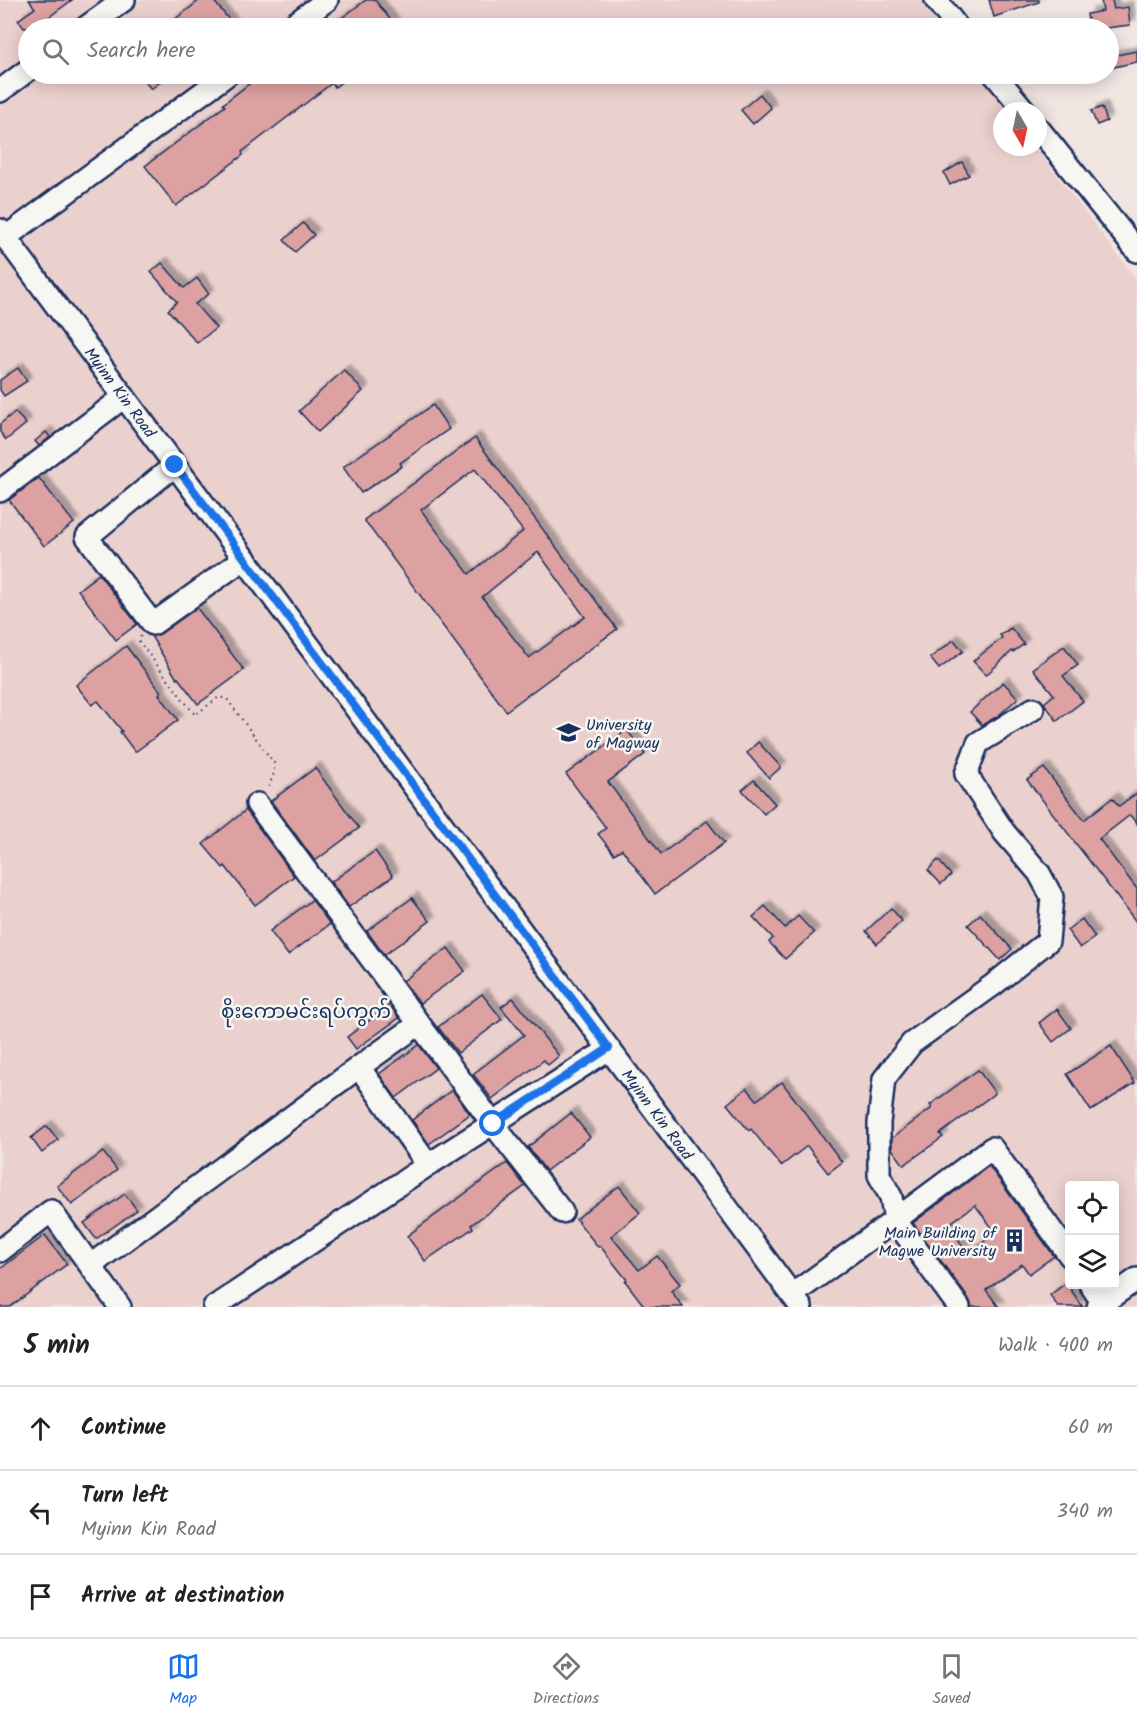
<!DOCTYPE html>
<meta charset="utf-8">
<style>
:root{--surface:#fff;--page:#f2f2f2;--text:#222;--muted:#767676;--line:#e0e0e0;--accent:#1a73e8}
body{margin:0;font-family:Kalam,"Noto Sans Myanmar",sans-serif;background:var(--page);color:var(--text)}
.controls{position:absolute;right:18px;bottom:18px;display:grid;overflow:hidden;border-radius:6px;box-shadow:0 3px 15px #0003}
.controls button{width:54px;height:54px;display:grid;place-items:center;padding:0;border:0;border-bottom:2px solid var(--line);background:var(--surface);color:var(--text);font:30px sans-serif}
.compass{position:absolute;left:993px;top:102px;width:54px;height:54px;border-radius:50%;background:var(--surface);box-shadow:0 3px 15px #0003;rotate:171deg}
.stop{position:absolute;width:18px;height:18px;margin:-14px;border:4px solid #1a73e8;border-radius:50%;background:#fff}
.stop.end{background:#1a73e8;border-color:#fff;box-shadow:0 2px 6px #0008}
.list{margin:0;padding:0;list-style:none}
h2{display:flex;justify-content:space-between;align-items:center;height:78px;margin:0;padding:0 24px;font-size:26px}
h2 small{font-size:20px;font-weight:400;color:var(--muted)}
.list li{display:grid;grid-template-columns:39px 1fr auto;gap:18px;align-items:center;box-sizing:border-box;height:84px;padding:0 24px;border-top:2px solid var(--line)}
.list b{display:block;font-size:22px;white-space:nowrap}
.list p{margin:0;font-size:20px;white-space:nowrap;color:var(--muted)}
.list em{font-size:20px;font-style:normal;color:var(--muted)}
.icon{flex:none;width:33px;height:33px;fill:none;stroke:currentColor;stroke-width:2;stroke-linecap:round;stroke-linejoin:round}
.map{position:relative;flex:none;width:1137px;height:1307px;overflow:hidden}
.search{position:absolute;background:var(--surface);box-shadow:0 3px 15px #0003;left:18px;right:18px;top:18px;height:66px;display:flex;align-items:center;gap:15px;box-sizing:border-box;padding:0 21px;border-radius:33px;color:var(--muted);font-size:22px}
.sheet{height:330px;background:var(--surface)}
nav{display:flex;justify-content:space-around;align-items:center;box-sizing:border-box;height:84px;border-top:2px solid var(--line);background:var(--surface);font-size:16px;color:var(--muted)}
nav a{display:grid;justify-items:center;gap:3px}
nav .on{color:var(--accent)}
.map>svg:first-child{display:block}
</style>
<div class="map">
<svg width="1137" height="1307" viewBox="0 0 1137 1307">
<defs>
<filter id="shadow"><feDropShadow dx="5.5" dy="-5.5" stdDeviation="1.5" flood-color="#0004"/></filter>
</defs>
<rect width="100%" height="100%" fill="#f1e5e2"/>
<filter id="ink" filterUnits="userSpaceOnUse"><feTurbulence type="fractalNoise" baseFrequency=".0167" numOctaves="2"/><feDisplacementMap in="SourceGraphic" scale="12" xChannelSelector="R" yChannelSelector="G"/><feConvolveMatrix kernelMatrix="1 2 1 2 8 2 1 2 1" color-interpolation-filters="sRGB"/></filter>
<g filter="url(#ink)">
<path fill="#ebd1ce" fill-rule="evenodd" d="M0 0H923L945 28H28V74H979L1008 111H1002V147H1035L1137 280V1307H0ZM1070 1186H1114V1284H1070Z"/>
<g fill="#dca1a0" stroke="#1b2f5e" stroke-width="1.5" fill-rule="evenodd" filter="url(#shadow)">
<polygon points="29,0 72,0 34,28 24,28 18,20 35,8"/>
<polygon points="200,0 213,0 236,28 164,28"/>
<polygon points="366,0 375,0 397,28 328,28"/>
<polygon points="989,0 1039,0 1039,2 994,17"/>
<polygon points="1101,0 1112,0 1114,9 1128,7 1130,25 1106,28 1089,28 1087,14 1103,11"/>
<polygon points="1137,51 1137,62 1114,67 1111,56"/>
<polygon points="139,74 171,74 151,89"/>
<polygon points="262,74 352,74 335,87 332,83 242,152 243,155 176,206 145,166 225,106 223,104"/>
<polygon points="760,94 771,108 753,124 741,110"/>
<polygon points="1102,107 1107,121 1097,125 1091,111"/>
<polygon points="962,162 969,175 950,185 944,173"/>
<polygon points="303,223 314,235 295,252 284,240"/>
<polygon points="162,263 184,288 197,278 209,294 195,304 216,328 197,343 168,310 177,302 151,272"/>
<polygon points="18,368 27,381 4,396 0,390 0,380"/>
<polygon points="344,370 363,391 318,432 299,411"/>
<polygon points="433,405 449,429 400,463 402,466 361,493 343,467"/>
<polygon points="15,412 26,424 6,440 0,432 0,424"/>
<polygon points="46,432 50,437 39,446 35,441"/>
<path d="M475 438 617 629 506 711 364 520ZM475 469 523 531 469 574 421 510ZM538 552 585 617 529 658 482 597Z"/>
<polygon points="39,478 74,523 44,546 9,500"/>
<polygon points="99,574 137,624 116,640 78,590"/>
<polygon points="197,608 244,670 198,704 178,678 177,679 151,636 160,634"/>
<polygon points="1011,628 1024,644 1013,652 1012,651 986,675 973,661 1002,638 1000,635"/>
<polygon points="954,640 963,651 939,669 930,658"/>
<polygon points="126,646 161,692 159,694 178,720 135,752 120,732 122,731 98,701 92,705 76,685"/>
<polygon points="1064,646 1078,665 1063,676 1083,701 1057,721 1044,703 1054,695 1033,669"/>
<polygon points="1003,682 1018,698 998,716 982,725 970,712"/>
<polygon points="627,730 645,754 608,782 661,854 707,821 724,843 655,894 622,849 614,854 598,834 606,828 566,774"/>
<polygon points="758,742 781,767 769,778 747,753"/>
<polygon points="315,768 359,828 315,861 271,801"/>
<polygon points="1044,768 1084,820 1112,798 1119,806 1137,793 1137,824 1130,815 1099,839 1137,889 1137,923 1027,780"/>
<polygon points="754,780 775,804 764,814 742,790"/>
<polygon points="246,810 294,876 255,905 225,866 223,868 203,844"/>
<polygon points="375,851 393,876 349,907 331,882"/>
<polygon points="938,860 951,875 941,884 928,870"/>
<polygon points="412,898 430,921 384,955 367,931"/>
<polygon points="312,900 330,924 288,955 270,931"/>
<polygon points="765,906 785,928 798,916 814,933 785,959 769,942 773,938 753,917"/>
<polygon points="891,908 902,921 877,944 866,931"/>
<polygon points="980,914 1012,949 1000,960 968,925"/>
<polygon points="1082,919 1095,937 1080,948 1067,930"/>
<polygon points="448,948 465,971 420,1003 403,981"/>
<polygon points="482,994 502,1019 458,1053 438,1027"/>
<polygon points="513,998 559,1056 548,1065 544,1060 492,1099 473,1074 524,1035 501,1007"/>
<polygon points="390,1005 399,1018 356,1049 347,1037"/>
<polygon points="1057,1009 1071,1028 1053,1042 1039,1023"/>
<polygon points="419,1045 436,1068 396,1098 379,1074"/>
<polygon points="1111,1046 1135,1083 1091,1111 1067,1074"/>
<polygon points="978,1070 995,1093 940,1134 943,1137 904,1165 892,1149 892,1138 932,1108 930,1105"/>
<polygon points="782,1082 842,1162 828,1173 807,1146 781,1166 751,1129 749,1131 727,1104 747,1088 757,1100"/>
<polygon points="452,1090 470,1114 429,1144 412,1120"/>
<polygon points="571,1113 590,1137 546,1171 528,1147"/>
<polygon points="47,1126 58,1140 42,1153 31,1138"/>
<polygon points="103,1152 117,1170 72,1205 57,1186"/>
<polygon points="507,1163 525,1186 471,1225 473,1228 425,1261 407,1236"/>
<path d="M989 1166 1054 1256 1029 1274 1022 1264 986 1290 999 1307H972L969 1299 913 1223ZM975 1205 996 1233 968 1253 948 1225Z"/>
<polygon points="619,1186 640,1213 611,1236 639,1270 657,1256 680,1284 671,1291 683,1307 645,1307 625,1281 627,1280 600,1246 598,1247 576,1219"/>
<polygon points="125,1194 137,1210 96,1239 84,1223"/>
<polygon points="45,1235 67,1264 10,1307 0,1307 0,1269"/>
<polygon points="1066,1283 1083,1307 1058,1307 1050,1295"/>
</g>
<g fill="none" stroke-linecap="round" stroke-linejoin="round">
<defs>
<g id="minor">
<polyline points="936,0 958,28"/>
<polyline points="85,28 124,0"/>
<polyline points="289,28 327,0"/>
<polyline points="994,74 1025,111"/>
<polyline points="0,91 28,70"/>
<polyline points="1038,128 1137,251"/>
<path id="s1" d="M0 230 801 1307"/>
<polyline points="6,237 228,74"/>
<polyline points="175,465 87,537 153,624 245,558"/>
<polyline points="0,491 124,397"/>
<polyline points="257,804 493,1124 562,1212"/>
<polyline points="359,1067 428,1165 609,1049"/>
<polyline points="0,1251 51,1211 120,1307"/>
<polyline points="91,1265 359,1067 419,1024"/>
<polyline points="1090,1284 1103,1303 1098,1307"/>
<polyline points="792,1295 895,1220 891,1197 879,1175 879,1123 884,1079 912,1043 993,985 1048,941 1052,897 1039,873 1004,832 966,774 978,743 1033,709"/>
<polyline points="1103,1303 1137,1279"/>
<polyline points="214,1307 428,1165"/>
<polyline points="959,1307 895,1220 992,1148 1070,1256"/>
</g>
</defs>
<use href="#minor" stroke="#1b2f5e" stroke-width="26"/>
<polyline stroke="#1b2f5e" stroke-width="2" stroke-dasharray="1.5 4.5" stroke-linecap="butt" points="141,636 138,640 195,715 219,697 227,699 274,763 274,773 268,789"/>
<use href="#minor" stroke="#f6f6f2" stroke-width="21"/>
</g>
</g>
<g fill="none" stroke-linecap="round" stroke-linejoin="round" filter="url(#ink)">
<polyline stroke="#1a73e8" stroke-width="8" points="175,465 609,1048 493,1124"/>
</g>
<defs>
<symbol id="university-bare" viewBox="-9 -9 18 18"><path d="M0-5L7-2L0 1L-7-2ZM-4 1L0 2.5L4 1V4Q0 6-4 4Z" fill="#1b2f5e" stroke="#f6f6f2" stroke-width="2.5" paint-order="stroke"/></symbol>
<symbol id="building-bare" viewBox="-9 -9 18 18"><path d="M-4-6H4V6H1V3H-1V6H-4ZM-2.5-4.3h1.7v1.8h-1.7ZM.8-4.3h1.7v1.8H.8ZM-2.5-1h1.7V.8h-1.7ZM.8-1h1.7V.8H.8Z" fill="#1b2f5e" stroke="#f6f6f2" stroke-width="2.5" paint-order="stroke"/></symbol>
</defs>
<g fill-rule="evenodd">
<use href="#university-bare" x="552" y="716" width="33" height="33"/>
<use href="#building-bare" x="998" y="1224" width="33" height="33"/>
</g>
<g text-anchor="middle" stroke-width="5" stroke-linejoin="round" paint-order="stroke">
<g font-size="16" fill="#1b2f5e" stroke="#f6f6f2">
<text dy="6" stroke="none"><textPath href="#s1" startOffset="202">Myinn Kin Road</textPath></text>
<text dy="6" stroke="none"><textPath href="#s1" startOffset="1102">Myinn Kin Road</textPath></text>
</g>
<g font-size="16" fill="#1b2f5e" stroke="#f6f6f2" text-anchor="start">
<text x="586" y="730">University<tspan x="586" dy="18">of Magway</tspan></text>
<text x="996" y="1238" text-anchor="end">Main Building of<tspan x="996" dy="18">Magwe University</tspan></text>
</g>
<g font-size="20" fill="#1b2f5e" stroke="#f6f6f2">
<text x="306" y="1018">စိုးကောမင်းရပ်ကွက်</text>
</g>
</g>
</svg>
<div class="controls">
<button><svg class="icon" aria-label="locate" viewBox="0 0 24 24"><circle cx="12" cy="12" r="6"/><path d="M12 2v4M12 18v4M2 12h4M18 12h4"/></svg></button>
<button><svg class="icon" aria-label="layers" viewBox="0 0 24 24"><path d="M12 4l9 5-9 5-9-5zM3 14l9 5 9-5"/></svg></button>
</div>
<svg class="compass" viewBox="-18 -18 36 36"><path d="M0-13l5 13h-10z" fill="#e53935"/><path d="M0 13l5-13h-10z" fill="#767676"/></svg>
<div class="stop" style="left:493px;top:1124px"></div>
<div class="stop end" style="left:175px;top:465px"></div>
<div class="search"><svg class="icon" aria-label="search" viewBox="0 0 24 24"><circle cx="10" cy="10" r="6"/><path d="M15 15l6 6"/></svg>Search here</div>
</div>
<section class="sheet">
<h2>5 min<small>Walk · 400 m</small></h2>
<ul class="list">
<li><svg class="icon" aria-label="ahead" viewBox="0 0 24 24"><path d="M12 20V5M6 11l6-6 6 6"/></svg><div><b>Continue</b></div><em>60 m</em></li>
<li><svg class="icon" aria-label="left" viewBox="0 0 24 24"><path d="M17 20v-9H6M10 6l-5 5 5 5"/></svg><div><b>Turn left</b><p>Myinn Kin Road</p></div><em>340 m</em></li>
<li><svg class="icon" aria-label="arrive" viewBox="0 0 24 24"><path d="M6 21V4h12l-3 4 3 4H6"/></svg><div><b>Arrive at destination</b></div></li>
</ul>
</section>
<nav>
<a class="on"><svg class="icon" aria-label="map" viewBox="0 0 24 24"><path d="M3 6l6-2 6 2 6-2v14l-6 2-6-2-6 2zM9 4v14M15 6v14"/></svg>Map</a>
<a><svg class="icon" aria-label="directions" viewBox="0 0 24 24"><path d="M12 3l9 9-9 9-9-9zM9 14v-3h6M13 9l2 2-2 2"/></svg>Directions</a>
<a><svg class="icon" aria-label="saved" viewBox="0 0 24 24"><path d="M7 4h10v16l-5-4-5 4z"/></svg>Saved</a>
</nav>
